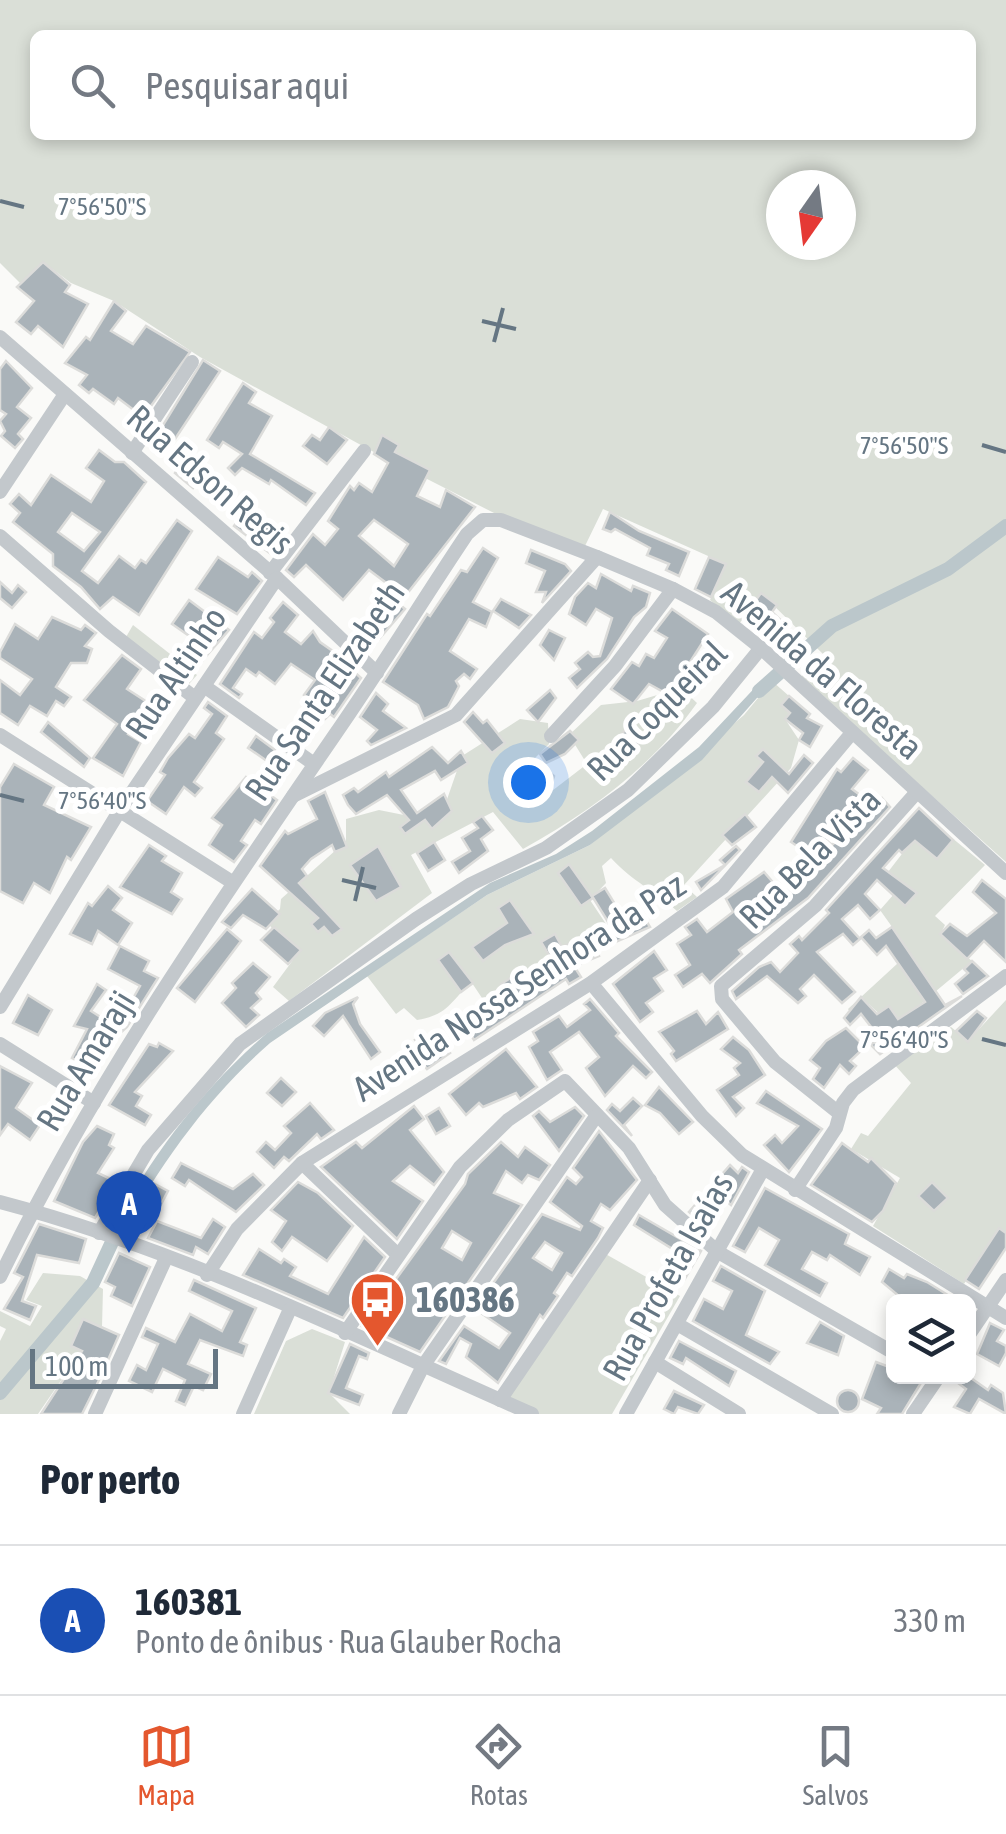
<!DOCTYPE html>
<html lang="pt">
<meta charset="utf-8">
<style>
:root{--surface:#fff;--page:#f2f2f3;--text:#1f2937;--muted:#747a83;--line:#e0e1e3;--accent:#e4572e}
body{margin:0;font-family:"Asap Condensed",sans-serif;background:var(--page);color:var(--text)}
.controls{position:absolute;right:30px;bottom:30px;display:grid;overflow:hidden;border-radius:15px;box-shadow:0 5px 15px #0003}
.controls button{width:90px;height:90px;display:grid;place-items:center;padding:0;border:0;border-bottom:2px solid var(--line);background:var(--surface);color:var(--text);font:50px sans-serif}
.compass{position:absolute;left:766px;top:170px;width:90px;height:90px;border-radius:50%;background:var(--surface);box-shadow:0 5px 15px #0003;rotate:194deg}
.scale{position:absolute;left:30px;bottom:25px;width:188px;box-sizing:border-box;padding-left:10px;border:5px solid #657683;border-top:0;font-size:28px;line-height:35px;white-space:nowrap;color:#657683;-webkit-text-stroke:8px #fff;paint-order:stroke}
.you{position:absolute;left:528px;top:782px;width:35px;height:35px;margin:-25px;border:8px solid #fff;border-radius:50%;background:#1a73e8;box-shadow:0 0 0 15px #1a73e833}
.badge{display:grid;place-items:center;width:65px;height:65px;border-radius:50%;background:var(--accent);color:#fff;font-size:32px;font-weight:700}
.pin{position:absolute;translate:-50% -82px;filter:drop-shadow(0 2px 5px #0008)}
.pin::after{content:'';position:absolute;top:52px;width:35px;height:30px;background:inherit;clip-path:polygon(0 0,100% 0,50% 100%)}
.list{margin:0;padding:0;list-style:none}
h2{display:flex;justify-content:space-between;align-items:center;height:130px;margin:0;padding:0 40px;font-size:42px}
h2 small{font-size:32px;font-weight:400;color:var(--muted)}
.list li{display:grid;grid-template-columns:65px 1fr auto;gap:30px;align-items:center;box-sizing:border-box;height:150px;padding:0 40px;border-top:2px solid var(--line)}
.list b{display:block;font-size:38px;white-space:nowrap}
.list p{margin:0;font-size:32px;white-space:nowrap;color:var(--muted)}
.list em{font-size:32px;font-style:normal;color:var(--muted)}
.icon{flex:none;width:55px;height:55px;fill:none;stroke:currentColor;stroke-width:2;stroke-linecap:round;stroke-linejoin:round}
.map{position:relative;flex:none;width:1006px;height:1414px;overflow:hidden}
.search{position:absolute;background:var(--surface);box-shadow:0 5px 15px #0003;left:30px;right:30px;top:30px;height:110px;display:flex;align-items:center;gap:25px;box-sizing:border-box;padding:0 35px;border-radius:15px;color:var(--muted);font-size:38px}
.sheet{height:280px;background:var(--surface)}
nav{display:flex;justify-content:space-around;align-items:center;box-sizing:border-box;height:140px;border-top:2px solid var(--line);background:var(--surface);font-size:28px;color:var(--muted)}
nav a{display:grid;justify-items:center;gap:5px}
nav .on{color:var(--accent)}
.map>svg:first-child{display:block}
</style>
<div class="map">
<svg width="1006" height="1414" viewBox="0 0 1006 1414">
<rect width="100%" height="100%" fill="#fafaf8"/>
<g fill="#dadfd7" fill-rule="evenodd">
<path d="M0 0H1006V862L800 678 824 655 761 593 739 624 710 600 726 564 603 509 585 546 498 515 370 450 200 357 114 301 71 283 43 262 20 283 0 263ZM35 35H971V135H35ZM781 185H841V245H781Z"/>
<polygon points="133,625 197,675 189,684 126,637"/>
<path d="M772 681 789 696 782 703 789 714 785 719 799 740 791 768 684 885 697 897 677 911C653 889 634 883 611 858L602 866 606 883 590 900 606 924 486 1004 472 983C449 1001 451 1014 417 1020L404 1008 396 1014 367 976 487 895 590 845 744 715Z"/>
<path d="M681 688 697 703C652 767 591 811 523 849L493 812 411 855 432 893 289 1001 273 987 293 960 267 921 280 909 281 899 346 841V819L379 810 424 819 442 814 462 756 520 719 548 723 549 744 523 770 548 794 587 764 569 735 601 705 637 701Z"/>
<polygon points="929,819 985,865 935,916 945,925 940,935 972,961 893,1027 869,1004 855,1020 848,1009 910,952 880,910 902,885 888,872"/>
<polygon points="1006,1000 1006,1232 998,1229 964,1284 873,1226 900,1178 851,1149 861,1133 868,1136 911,1083 893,1063 951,1027 968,1041"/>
<polygon points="602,1252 680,1296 612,1414 528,1414 499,1401"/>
<polygon points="43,1273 80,1276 103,1289 101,1365 89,1373 73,1363 38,1414 0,1414 0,1341 6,1329 0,1326 0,1311 30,1326 42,1306 26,1300"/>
<polygon points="312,1329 345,1342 329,1393 350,1414 254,1414 286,1341"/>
</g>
<path fill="#bbc7cb" d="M766 676 772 681 702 760 590 845 487 895 270 1043C208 1097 161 1163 121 1235L113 1231C149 1156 204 1088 267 1033L490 883 556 854 592 831 699 747Z"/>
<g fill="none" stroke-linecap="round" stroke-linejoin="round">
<g stroke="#bbc7cb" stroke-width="14">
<polyline points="759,691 832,626 948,569 1006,526"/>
<polyline points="0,1393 93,1283 119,1227"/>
</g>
</g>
<g fill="#aab3b9" stroke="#dcdcda" stroke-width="2.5" fill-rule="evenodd">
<polygon points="43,262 70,285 65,292 88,304 63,347 38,326 31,334 16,322 34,301 17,287"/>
<polygon points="114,301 126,311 111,331 133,344 146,326 190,352 143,417 118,398 114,404 93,389 89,393 79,385 87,375 65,363 86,337 90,340"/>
<polygon points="203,360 220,371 175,439 160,430"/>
<polygon points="6,361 32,388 17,407 31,418 18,434 23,439 15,448 1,436 5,431 0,421 6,414 0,410 0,369"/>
<polygon points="243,383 256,392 249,403 272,416 250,454 315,493 306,505 271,480 269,484 242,468 235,475 228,468 242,454 223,442 219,448 207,440"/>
<polygon points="329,427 347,440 327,464 303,446 312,435 320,440"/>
<path d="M382 435 399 445 395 452 430 470 417 496 440 507 446 490 475 507 399 604 405 609 379 639 361 624 393 588 369 570 343 600 306 565 294 577 286 570 313 534 325 545 338 529 328 521 350 486 354 490 359 483 372 492 388 463 374 454ZM374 520 408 544 394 566 359 536Z"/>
<path d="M99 450 115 462H124L146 482 82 571 98 583 119 556 135 568 141 560 146 563 177 520 192 531 139 615 113 597 100 609 81 587 53 566V554L13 522 20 513 10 504 19 494 31 505 51 475 91 502 104 481 86 468ZM72 513 100 532 84 551 58 532Z"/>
<polygon points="186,455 203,473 193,488 175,473"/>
<polygon points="248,506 283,539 271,554 234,526"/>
<polygon points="610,512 639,531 689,552 679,576 666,570 669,564 647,555 650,548 615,529 611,532 603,529"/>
<polygon points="483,548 498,558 473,602 492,612 486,627 469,619 450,651 477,669 470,679 464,674 456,681 459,686 448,707 424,719 418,705 383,682 427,614 430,616 461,570 467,572"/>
<polygon points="531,550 565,564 571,571 542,603 546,592 536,592 545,571 526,563"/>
<polygon points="218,557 248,577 252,572 262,581 237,614 196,589"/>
<polygon points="709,557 726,564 711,597 695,589"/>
<polygon points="601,574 631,591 633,586 650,593 646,607 634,617 607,659 577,688 569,678 580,669 575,663 588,652 593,657 600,656 612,618 596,609 586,625 569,614 575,597 588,583 596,588"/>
<polygon points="0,582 12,593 18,585 26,592 12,608 0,598"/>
<polygon points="761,593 777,605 772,612 787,626 778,636 763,624 758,632 742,619"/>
<polygon points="501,599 531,615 519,628 493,611"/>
<polygon points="189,600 229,630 194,670 181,660 195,640 172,624"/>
<polygon points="283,602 298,615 285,632 301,644 313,631 320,642 354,666 351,669 361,678 334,717 330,714 324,720 315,709 318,705 304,695 315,680 291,664 275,684 259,672 256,676 246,669 233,688 242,694 239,698 220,684 254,632 262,638 274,622 270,618"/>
<polygon points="672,609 708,634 669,695 649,684 633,704 611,689 632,662 639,666 646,654 654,658 667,638 655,631"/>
<polygon points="52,617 81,630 85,625 96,633 85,646 92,649 87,663 71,663 56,687 71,697 64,706 56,701 47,716 30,706 18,725 0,713 0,680 20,695 32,679 0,658 0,652 15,624 38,639"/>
<polygon points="549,630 565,638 554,660 540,645"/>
<polygon points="122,655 141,669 127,689 147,702 128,734 141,742 123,776 93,758 117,724 84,700"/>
<polygon points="550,690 556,698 538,722 527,710"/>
<polygon points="376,693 388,704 383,711 406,728 371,745 367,741 377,730 360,717"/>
<polygon points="789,696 810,714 807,718 822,726 810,747 799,740 803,733 785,719 790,713 781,705"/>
<polygon points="208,702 227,716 216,733 224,739 194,782 202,788 195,796 184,787 166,814 147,801 165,775 160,772 168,758 189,734 195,738 212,714 204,708"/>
<polygon points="473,712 483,723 487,720 505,743 492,753 464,722"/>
<polygon points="48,722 90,758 84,767 41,732"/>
<polygon points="626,729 641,741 630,754 615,742"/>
<polygon points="570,731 579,740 565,754 546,763 540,754"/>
<polygon points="256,736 275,750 267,761 248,748"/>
<polygon points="432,747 448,763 461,751 468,763 441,780 435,771 401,790 417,813 444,794 452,811 432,829 425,820 405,834 400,827 409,820 387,795 356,814 348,805 343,795 354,788 358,792 386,772 389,777"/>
<polygon points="763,749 789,774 804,755 813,763 788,793 772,777 759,792 746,782 763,762 756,756"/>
<polygon points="853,758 868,770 852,789 860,795 827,841 832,845 882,798 890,807 808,898 739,950 742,954 710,983 702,974 683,987 675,975 690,965 677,944 691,935 685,927 697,919 707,932 733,912 726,899 764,872 783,894 796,880 802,886 818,860 791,842 837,769 841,772"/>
<polygon points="540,763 554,776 549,791 532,778 525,787 519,779"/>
<polygon points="14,764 54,787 44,805 91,827 71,860 67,857 50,893 34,883 23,903 0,891 0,787"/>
<polygon points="246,777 277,800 261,824 255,820 241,841 247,845 234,862 209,845 222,825 212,818"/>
<polygon points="325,792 347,847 335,852 332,845 311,859 302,869 307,876 299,883 342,929 332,936 324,927 318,932 311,924 318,918 260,866 285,831 288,834 317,819 308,801"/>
<polygon points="919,808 953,840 937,859 915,841 902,853 899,850 883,868 917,893 905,906 877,880 865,894 880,910 870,919 858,905 842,919 860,939 853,945 843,934 817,952 855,992 842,1003 814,975 800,989 806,996 798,1003 767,976 736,999 732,991 759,967 771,962 780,972 798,953 790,944 799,936 802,940 829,913 826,910"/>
<polygon points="745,814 756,827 732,845 722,835"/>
<polygon points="482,816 493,830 481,839 488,851 459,873 452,862 470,851 462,838 478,828 473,822"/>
<polygon points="434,842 445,860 428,871 417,853"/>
<polygon points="149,845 166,856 162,861 182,873 171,892 182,899 172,914 120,887"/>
<polygon points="378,846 401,887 376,901 350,865"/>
<polygon points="736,846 740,850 701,890 696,882 725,865 720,860"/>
<polygon points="569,864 593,898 581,906 558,873"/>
<polygon points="982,880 1006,899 1006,962 984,941 967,959 940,934 950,924 967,936 996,913 973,892"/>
<polygon points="108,886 122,898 113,910 132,923 118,945 98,931 92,944 70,934 88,903 92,906"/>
<polygon points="605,888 624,919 639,909 650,927 597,950 599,956 574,966 581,977 569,984 566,979 474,1040 459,1015 471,1014 489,1001 504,989 501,984 517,974 523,982 553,962 541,942 555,934 562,947 610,925 592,896"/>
<polygon points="252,889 280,914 266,929 243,915 231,928 222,922"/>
<polygon points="510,900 534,934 505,945 483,961 472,947 507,923 498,908"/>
<polygon points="274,927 301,950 288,964 261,940"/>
<polygon points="892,927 945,1005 962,996 880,1054 870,1044 882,1041 861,1014 850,1025 844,1018 861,997 877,1014 889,1006 898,1019 925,1002 886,946 877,955 861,937 869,930 876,938"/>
<polygon points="227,929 241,941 195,1002 177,988"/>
<polygon points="120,946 149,961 144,971 158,978 127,1027 110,1042 96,1070 72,1058 87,1029 74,1026 97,984 106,990 91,1011 110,1023 121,1005 127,1009 140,986 108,969"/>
<polygon points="654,951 667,970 654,978 663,991 646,1003 653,1012 640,1022 613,984"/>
<polygon points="449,952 473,983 461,992 438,960"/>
<polygon points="972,961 988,976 963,994 955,984 968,973 964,969"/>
<polygon points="253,963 270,977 256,993 261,999 251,1008 259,1015 246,1027 222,1003 236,988 232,983"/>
<polygon points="28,995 52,1010 38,1035 13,1023"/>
<polygon points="358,997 353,1004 360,1024 380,1052 371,1059 343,1016 324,1036 313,1026 325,1013"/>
<polygon points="590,999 619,1033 616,1036 652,1072 646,1078 633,1066 605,1096 586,1068 599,1057 579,1032 550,1052 562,1070 547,1080 529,1047 538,1041 533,1032 559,1016 567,1027 590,1010 584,1004"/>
<polygon points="697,1011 706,1024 718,1012 728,1029 676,1061 671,1054 674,1051 659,1032"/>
<polygon points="977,1011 986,1018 968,1042 956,1031"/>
<polygon points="846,1028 865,1047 850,1061 856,1066 849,1074 840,1065 824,1088 813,1079 820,1068 810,1060 826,1041"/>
<polygon points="424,1035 431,1044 440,1038 450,1053 427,1069 416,1055 422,1050 415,1040"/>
<polygon points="733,1037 749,1050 765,1075 733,1097 744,1108 736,1116 717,1090 739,1075 734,1068 740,1063 721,1049"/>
<polygon points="159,1043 173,1051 135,1092 142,1096 136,1106 151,1115 145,1125 109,1105 149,1044 157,1047"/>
<polygon points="506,1049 537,1087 520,1099 516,1093 483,1107 479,1103 466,1115 449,1094"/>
<polygon points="0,1066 32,1083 16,1108 40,1125 30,1140 8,1124 0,1135"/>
<polygon points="281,1078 296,1092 282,1106 267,1093"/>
<polygon points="659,1087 693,1122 679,1134 660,1113 645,1105"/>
<polygon points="766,1091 822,1129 789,1172 764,1145 775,1135 782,1143 798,1126 757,1103"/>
<polygon points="633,1098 642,1106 624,1125 632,1136 607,1110 612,1104 620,1111"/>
<polygon points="310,1103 334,1130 321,1139 317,1134 289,1161 284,1157 274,1168 257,1152 266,1142 275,1150 291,1133 284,1126"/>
<polygon points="414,1106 424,1119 410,1130 444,1172 434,1185 410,1166 393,1181 423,1201 397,1239 321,1167 356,1142 362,1148"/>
<polygon points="575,1107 584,1116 559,1151 533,1116 539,1111 550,1122"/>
<polygon points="439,1108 450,1126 436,1134 426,1116"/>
<polygon points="97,1126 114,1134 109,1145 114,1148 98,1173 117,1182 95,1218 54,1201 83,1142"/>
<path d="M599 1131 637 1180 610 1210 601 1204 591 1221 603 1228 598 1238 572 1276 567 1273 554 1293 558 1296 543 1318 540 1315 498 1383 466 1357 471 1344 460 1338 446 1364 439 1361 464 1326 499 1348 510 1333 475 1309 542 1214 580 1230 582 1226 550 1202 567 1177 576 1184 582 1177 573 1168ZM545 1242 562 1253 552 1270 533 1258Z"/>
<path d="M501 1142 518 1157 525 1147 550 1165 539 1180 528 1175 522 1183 506 1171 494 1193 522 1205 420 1352 362 1326 465 1184 468 1174ZM452 1231 471 1243 462 1260 442 1248Z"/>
<polygon points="842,1143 868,1162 871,1158 896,1183 883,1211 872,1222 811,1185"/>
<polygon points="181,1163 233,1189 253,1174 264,1185 236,1212 189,1180 185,1186 172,1178"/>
<polygon points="730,1165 738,1173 742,1167 749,1172 731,1205 725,1200 703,1225 689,1212"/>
<polygon points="298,1182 318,1193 353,1226 327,1261 292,1237 282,1251 272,1242 286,1221 271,1210"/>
<polygon points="932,1182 948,1198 934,1211 918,1196"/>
<polygon points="153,1183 168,1191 158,1210 143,1202"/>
<polygon points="765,1188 849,1234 845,1244 870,1257 860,1275 830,1255 827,1260 812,1252 802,1269 827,1283 820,1296 765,1265 779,1240 759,1228 745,1252 733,1246"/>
<polygon points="639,1215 701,1251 683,1282 661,1271 674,1250 634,1225"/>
<polygon points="213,1219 225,1227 208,1254 196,1247 193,1255 148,1238 157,1221 201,1238"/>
<polygon points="39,1224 86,1239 79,1263 37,1255 22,1301 36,1306 30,1320 4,1309 23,1277 14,1273"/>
<polygon points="999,1228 1006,1233 1006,1248 979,1289 965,1280"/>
<polygon points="364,1237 385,1257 343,1318 243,1275 259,1249 281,1263 284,1259 296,1267 290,1276 328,1294"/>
<polygon points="119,1253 150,1267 132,1306 111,1296 115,1287 105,1282"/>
<polygon points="721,1266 765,1291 746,1335 779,1352 770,1364 693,1321 704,1299 723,1309 732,1291 713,1281"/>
<polygon points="889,1269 904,1278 907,1274 927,1282 959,1302 911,1298 906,1302 882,1282"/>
<polygon points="194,1280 256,1308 240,1342 247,1345 243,1356 200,1340 188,1364 211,1374 203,1390 194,1386 185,1405 176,1401 185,1380 163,1369 152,1392 129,1381 137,1365 146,1370 158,1344 142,1337 146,1328 175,1342 190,1314 222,1331 232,1311 189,1291"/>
<polygon points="83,1319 119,1335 101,1376 82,1414 41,1414 82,1351 71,1346"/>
<polygon points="820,1322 844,1336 838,1355 807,1343"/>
<polygon points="990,1323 1004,1330 997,1341 1006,1346 1006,1353 999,1366 977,1354"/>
<polygon points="679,1341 736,1371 729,1386 686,1358 683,1364 670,1358"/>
<polygon points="350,1344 369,1353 367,1359 359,1356 346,1388 363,1395 359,1405 328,1393"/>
<polygon points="876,1362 892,1368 889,1376 924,1378 902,1414 877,1414 881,1408 862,1399"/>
<polygon points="968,1376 988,1390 991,1385 1003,1393 1006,1414 979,1399 970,1414 954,1407 966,1389 950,1377"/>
<circle cx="848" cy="1401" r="11"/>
<polygon points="674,1391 704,1405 698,1414 678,1407 674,1414 664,1409"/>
</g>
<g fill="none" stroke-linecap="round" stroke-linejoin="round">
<g stroke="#c3c8cc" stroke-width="14">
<polyline points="0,337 277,578 377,673"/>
<polyline points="132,453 192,362"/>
<polyline points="0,492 65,394"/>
<polyline points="0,536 109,631 195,698"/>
<polyline points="270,573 364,451"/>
<polyline points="204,686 314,764"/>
<polyline points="0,735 232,882"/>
<polyline points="551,736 615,666 673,589"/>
<polyline points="293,796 456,715 597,557"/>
<polyline points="591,983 702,1116 742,1155 1006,1318"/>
<polyline points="0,1007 120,810 277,578"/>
<polyline points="0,1044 94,1103"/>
<polyline points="839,1113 775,1062 722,999 721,986 815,906 917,792"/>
<polyline points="302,1163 398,1255"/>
<polyline points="795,1190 836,1128 843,1103 853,1090 1006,976"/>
<path d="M0 1202C183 1250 359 1338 532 1414"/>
<polyline points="99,1233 148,1150 240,1044 416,919 471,884 546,848 628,790 713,707 761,648"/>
<polyline points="207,1275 237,1229 302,1163 591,983 723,887 851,734"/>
<path d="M0 1277C92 1086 214 911 334 736 380 670 422 601 467 534L483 520H501L597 557 673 589 716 612 761 648 1006 873"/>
<polyline points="677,1324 832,1414"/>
<polyline points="345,1333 460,1167 508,1120 565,1081 629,1148 665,1205 718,1252 894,1353"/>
<polyline points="968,1336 1006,1280"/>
<polyline points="655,1362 739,1414"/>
<polyline points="500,1400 650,1180"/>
<polyline points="95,1414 166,1258"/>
<polyline points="243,1414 290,1309"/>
<polyline points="399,1414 423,1366 597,1115"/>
<polyline points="626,1414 763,1169"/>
<polyline points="913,1414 939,1376"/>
</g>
</g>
<path fill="none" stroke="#657683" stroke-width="4" d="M0 201 24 207M482 321 516 329M494 342 503 308M982 445 1006 452M0 795 24 801M342 880 376 888M355 901 363 867M982 1039 1006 1045"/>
<defs>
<symbol id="bus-pin" viewBox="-11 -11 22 30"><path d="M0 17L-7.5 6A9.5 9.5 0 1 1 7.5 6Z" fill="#e4572e" stroke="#fff"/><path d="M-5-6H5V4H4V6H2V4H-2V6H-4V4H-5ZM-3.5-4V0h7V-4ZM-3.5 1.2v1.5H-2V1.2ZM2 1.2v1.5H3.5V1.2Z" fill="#fff"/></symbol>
</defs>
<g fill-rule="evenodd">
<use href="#bus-pin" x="346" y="1268" width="63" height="86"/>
</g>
<g text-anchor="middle" stroke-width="10" stroke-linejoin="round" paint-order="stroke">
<g font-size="35" fill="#657683" stroke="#fff">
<text transform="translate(210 480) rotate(41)" y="12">Rua Edson Regis</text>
<text transform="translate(822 670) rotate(41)" y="12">Avenida da Floresta</text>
<text transform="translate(176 673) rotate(-56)" y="12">Rua Altinho</text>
<text transform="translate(325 691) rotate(-56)" y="12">Rua Santa Elizabeth</text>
<text transform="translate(657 711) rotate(-45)" y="12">Rua Coqueiral</text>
<text transform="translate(810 858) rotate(-45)" y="12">Rua Bela Vista</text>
<text transform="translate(519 987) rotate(-33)" y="12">Avenida Nossa Senhora da Paz</text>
<text transform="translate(86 1061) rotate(-59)" y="12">Rua Amaraji</text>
<text transform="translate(668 1277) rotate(-61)" y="12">Rua Profeta Isaías</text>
</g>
<g font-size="35" font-weight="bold" fill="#657683" stroke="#fff" text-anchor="start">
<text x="416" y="1312">160386</text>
</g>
</g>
<g font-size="25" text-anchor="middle" fill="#657683" stroke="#fff" stroke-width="10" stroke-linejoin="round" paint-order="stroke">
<text x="102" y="215">7°56'50"S</text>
<text x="904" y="454">7°56'50"S</text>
<text x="102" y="809">7°56'40"S</text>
<text x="904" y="1048">7°56'40"S</text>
</g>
</svg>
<div class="controls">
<button><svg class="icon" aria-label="layers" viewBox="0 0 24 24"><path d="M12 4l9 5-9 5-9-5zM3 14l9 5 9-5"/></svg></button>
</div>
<svg class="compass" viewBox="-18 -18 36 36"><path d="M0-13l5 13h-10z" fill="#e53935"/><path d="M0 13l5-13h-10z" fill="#747a83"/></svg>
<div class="scale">100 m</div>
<div class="you"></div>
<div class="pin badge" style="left:129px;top:1253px;background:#1a4fb4">A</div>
<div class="search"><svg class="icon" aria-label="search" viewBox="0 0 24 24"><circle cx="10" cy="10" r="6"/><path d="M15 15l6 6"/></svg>Pesquisar aqui</div>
</div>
<section class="sheet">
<h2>Por perto<small></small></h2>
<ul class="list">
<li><span class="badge" style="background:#1a4fb4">A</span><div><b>160381</b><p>Ponto de ônibus · Rua Glauber Rocha</p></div><em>330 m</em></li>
</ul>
</section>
<nav>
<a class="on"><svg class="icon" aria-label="map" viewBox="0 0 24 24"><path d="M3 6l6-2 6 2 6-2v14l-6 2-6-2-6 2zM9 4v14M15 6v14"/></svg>Mapa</a>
<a><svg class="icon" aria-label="directions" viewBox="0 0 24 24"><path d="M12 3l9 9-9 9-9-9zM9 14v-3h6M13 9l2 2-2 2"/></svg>Rotas</a>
<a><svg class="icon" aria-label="saved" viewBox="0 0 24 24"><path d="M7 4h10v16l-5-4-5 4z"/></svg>Salvos</a>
</nav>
